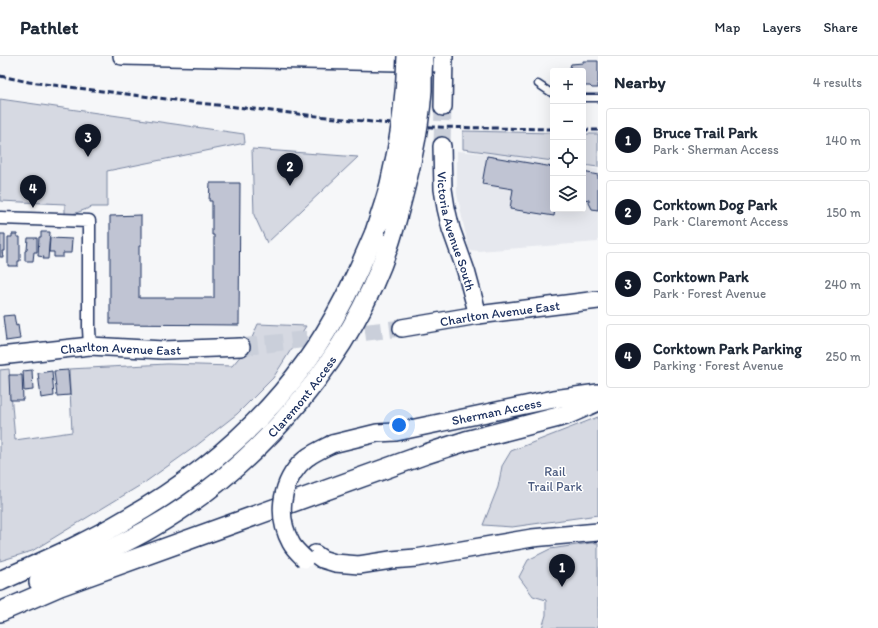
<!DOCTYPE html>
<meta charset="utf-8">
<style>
:root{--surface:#fff;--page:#f2f2f3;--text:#1f2937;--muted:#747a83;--line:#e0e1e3;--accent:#111827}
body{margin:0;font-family:Itim,sans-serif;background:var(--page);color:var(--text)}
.controls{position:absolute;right:12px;top:12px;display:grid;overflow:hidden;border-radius:4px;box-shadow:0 4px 16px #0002}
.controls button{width:36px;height:36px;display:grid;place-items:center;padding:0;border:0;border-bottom:1px solid var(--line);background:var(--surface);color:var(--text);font:20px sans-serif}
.you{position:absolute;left:399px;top:369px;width:14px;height:14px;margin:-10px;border:3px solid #fff;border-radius:50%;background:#1a73e8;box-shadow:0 0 0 6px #1a73e833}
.badge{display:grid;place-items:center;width:26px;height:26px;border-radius:50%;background:var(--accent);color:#fff;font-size:13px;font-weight:700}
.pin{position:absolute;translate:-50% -33px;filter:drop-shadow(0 1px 2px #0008)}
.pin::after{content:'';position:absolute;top:21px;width:14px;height:12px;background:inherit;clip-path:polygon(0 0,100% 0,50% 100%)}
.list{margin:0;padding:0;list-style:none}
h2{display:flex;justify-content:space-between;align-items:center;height:52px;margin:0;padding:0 16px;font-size:17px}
h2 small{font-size:13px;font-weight:400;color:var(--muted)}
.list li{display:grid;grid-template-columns:26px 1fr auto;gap:12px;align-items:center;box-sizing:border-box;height:64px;margin:0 8px 8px;padding:0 8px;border:1px solid var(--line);border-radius:4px}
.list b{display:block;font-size:15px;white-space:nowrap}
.list p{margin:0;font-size:13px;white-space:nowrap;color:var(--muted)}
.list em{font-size:13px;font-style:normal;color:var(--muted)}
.icon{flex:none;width:22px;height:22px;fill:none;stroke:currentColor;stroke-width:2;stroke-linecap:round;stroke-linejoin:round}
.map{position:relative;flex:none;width:598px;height:572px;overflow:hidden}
header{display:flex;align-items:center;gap:24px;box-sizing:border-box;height:56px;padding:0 20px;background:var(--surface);border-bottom:1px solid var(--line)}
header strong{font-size:19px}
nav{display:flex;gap:22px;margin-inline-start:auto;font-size:14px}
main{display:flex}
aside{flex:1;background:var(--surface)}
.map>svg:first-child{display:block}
</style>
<header>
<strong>Pathlet</strong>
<nav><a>Map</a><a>Layers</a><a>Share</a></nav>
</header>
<main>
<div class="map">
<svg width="598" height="572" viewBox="0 0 598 572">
<rect width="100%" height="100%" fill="#f6f7f9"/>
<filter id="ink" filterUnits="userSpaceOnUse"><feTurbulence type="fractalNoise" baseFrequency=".025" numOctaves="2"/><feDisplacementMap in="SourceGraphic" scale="8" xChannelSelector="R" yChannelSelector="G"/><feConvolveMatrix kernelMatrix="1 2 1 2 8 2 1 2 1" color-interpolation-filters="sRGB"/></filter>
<g filter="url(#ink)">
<polygon fill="#e6e8ee" points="457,95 495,98 553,107 553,153 583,153 583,111 598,113 598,186 478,195 469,194 457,138"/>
<g fill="#d6d9e2" stroke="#7884a0">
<polygon points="0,43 244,78 245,87 107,115 107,151 92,151 76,157 65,159 65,148 0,145"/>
<polygon points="463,75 553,77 553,105 463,93"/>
<polygon points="583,78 598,78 598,111 583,109"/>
<polygon points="252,93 358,101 267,187 254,159"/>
<polygon points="258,268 306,270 273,322 237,358 196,390 144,427 32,495 0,505 0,314 9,313 15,384 72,376 69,313 167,308 232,310 248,291"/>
<polygon points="598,361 598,459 512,471 483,469 498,431 502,410 511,395"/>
<polygon points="591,487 598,487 598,572 542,572 546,559 546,544 533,540 519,521 528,504 550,493"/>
</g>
<g fill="#c0c4d3" stroke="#1b2f5e">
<polygon points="583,5 598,5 598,32 592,32 590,30 583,30 583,15 569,15 571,8 583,7"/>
<polygon points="487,100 553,111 553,153 555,153 554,160 510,153 513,133 482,128"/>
<polygon points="583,116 598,119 598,154 592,153 589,147 589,144 583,143"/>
<polygon points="210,127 240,127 239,269 110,268 110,160 141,159 141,190 139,190 139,242 214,242 214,179 212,179 212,145 209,145"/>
<polygon points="41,176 50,176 48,203 43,203 44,201 38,200 39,181 41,181"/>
<polygon points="0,178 5,178 5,195 2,195 3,201 0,201"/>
<polygon points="12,178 17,178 17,181 20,181 20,205 18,205 18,210 8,210 8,181 12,181"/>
<polygon points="28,182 37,182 37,196 34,196 33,205 25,205 25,195 27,194"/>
<polygon points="50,182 72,183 71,197 63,197 63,201 54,201 54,196 49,196"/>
<polygon points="14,259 16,270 18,269 20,283 6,285 3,260"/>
<polygon points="32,314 33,334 24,335 23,315"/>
<polygon points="68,314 70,339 57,340 54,315"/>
<polygon points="52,315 54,340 41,342 38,317"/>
<polygon points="9,319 22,319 23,344 10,344"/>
</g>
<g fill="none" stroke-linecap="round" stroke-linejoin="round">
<g stroke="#cacfda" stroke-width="17" stroke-dasharray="17 8" stroke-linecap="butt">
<polyline points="442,90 443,51"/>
<polyline points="241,291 402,272"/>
</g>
<defs>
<g id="lane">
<polyline points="538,28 553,38"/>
<polyline points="583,42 598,42"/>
</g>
<polyline id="street" points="0,162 89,165 89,273 90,290"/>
<g id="secondary">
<polyline points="122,0 443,7"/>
<polyline points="443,51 444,0"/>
<path id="s1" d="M442 90 443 133 446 152 451 173 466 215 478 259"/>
<path id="s2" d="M402 272 478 259 598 244"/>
<path id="s3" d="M0 300 90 290 163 294 241 291"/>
<path id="s4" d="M332 388 377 377 396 376 554 343 598 337"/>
<polyline points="315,498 322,503 335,507 359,509 391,504 416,502 532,482 598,476"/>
</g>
<g id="primary">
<path d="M0 525C42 506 85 488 125 464 195 424 259 372 306 306 335 266 356 221 375 176"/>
<path id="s5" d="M39 526C77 509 115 493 151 472 262 408 360 293 395 169"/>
<polyline points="0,556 60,530 426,398 466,385 566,359 598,345"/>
</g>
</defs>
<use href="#lane" stroke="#1b2f5e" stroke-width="9"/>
<use href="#street" stroke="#1b2f5e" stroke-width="15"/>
<use href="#secondary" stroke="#1b2f5e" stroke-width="20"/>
<use href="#primary" stroke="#1b2f5e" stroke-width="22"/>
<use href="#lane" stroke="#fff" stroke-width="6"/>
<use href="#street" stroke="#fff" stroke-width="12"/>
<use href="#secondary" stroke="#fff" stroke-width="17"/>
<use href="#primary" stroke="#fff" stroke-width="19"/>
<g stroke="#1b2f5e" stroke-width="3" stroke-dasharray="6 3" stroke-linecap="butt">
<polyline points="0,20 29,26 199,47 381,67 432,71 553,73"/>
<polyline points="583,74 598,74"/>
</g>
<defs>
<path id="secondary-bridge" d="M305 503C300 498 294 493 291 487 277 462 280 431 299 409 302 406 305 403 308 401 315 396 324 392 332 388"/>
<g id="primary-bridge">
<path d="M395 169C407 125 419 79 422 34 422 23 422 11 423 0"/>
<path d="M375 176C380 160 386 144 390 128 400 87 406 43 407 0"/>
</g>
</defs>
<use href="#secondary-bridge" stroke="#1b2f5e" stroke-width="20" stroke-linecap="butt"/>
<use href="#primary-bridge" stroke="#1b2f5e" stroke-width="22" stroke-linecap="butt"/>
<use href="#secondary-bridge" stroke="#fff" stroke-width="17"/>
<use href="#primary-bridge" stroke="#fff" stroke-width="19"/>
</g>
</g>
<g text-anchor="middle" stroke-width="3" stroke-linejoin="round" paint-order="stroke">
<g font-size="13" fill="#1b2f5e" stroke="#fff">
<text dy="5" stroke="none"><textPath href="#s1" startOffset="87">Victoria Avenue South</textPath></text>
<text dy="5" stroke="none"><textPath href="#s2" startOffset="99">Charlton Avenue East</textPath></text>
<text dy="5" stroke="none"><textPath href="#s3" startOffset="121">Charlton Avenue East</textPath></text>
<text dy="5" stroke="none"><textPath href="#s5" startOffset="326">Claremont Access</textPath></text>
<text dy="5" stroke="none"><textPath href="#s4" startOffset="168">Sherman Access</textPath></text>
</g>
<g font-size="13" fill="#4a5a7f" stroke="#fff">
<text x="555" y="420">Rail<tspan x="555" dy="15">Trail Park</tspan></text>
</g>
</g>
</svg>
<div class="controls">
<button>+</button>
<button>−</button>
<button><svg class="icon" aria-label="locate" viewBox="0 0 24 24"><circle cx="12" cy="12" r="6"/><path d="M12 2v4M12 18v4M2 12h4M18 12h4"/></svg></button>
<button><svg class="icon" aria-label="layers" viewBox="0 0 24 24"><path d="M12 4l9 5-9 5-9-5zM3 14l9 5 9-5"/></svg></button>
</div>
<div class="you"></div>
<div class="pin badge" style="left:562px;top:531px">1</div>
<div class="pin badge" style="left:290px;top:130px">2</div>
<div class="pin badge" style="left:88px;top:101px">3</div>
<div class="pin badge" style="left:33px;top:152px">4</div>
</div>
<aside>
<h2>Nearby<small>4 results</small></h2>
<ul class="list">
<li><span class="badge">1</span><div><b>Bruce Trail Park</b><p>Park · Sherman Access</p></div><em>140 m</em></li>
<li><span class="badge">2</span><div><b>Corktown Dog Park</b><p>Park · Claremont Access</p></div><em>150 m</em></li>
<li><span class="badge">3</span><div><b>Corktown Park</b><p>Park · Forest Avenue</p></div><em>240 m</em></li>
<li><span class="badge">4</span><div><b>Corktown Park Parking</b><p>Parking · Forest Avenue</p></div><em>250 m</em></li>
</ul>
</aside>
</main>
